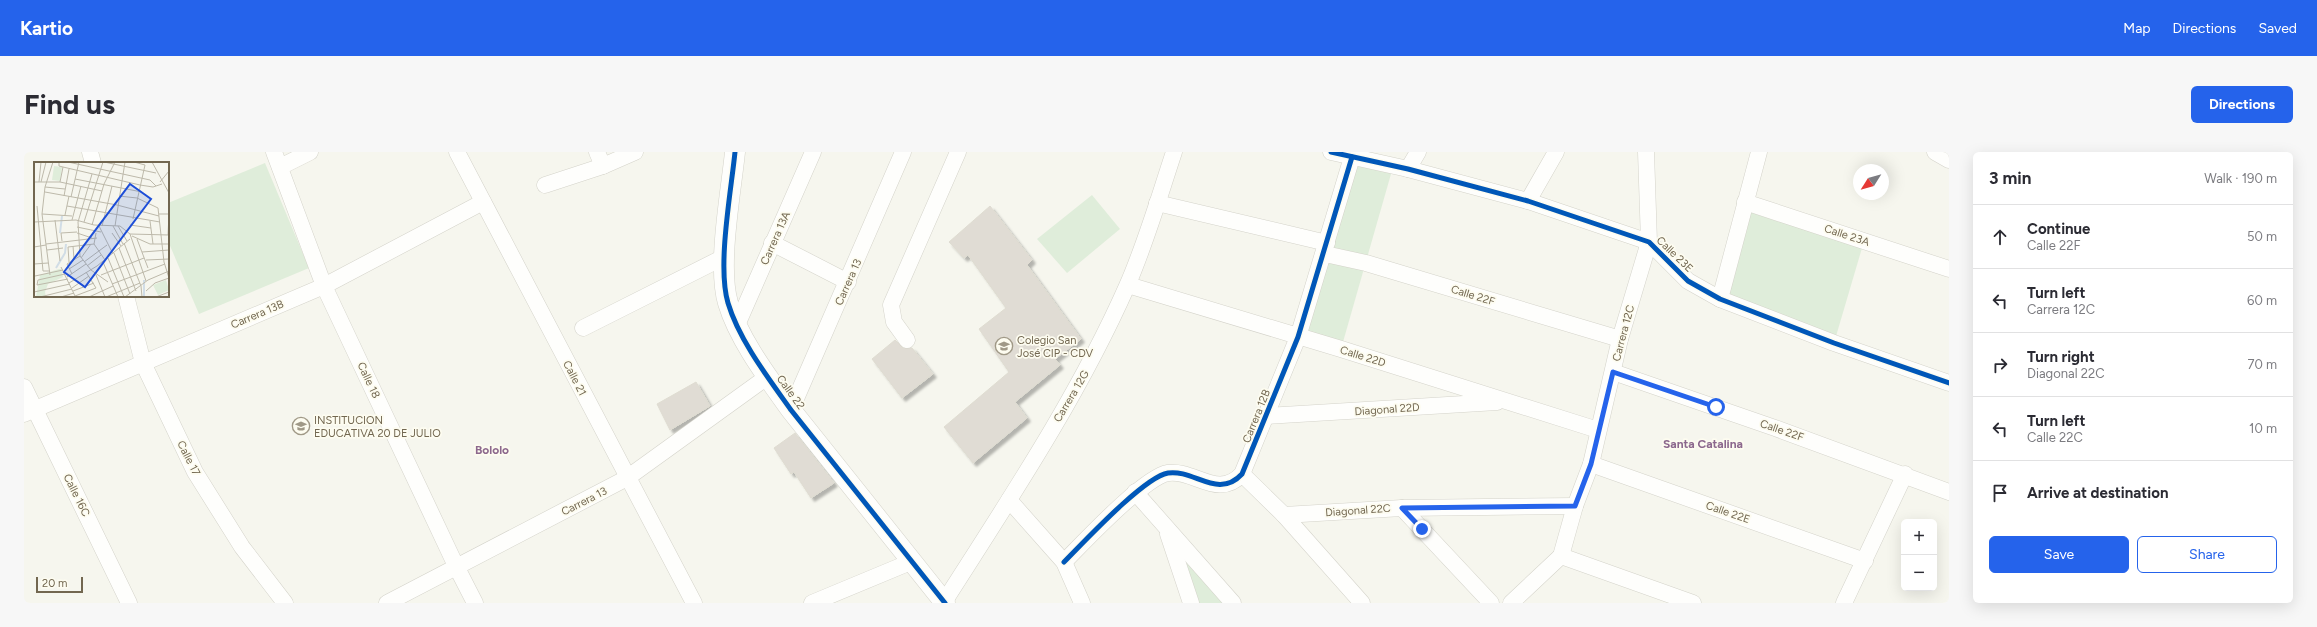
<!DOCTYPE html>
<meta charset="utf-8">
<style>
:root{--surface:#fff;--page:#f7f7f7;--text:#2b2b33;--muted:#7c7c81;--line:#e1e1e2;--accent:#2563eb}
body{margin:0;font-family:Figtree,sans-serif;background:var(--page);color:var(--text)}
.controls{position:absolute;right:12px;bottom:12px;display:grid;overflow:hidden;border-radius:6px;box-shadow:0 4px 16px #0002}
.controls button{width:36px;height:36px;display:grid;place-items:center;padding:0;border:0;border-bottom:1px solid var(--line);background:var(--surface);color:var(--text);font:20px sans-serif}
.compass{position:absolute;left:1829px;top:12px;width:36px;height:36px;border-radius:50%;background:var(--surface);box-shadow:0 4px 16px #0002;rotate:233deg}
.scale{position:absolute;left:12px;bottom:10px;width:47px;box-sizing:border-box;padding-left:4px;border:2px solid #726750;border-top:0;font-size:11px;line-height:14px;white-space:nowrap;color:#726750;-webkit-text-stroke:3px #fdfcf0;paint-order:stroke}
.stop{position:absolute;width:12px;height:12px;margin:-9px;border:3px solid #2563eb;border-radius:50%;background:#fff}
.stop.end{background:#2563eb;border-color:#fff;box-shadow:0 1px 4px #0008}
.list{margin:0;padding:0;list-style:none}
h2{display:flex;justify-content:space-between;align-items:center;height:52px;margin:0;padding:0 16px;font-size:17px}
h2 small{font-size:13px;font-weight:400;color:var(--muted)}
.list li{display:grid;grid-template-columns:26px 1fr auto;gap:12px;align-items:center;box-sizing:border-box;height:64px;padding:0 16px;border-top:1px solid var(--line)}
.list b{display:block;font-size:15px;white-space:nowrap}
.list p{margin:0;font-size:13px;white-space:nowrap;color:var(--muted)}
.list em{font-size:13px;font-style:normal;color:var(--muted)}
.actions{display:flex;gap:8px;padding:12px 16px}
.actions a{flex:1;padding:9px 0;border:1px solid var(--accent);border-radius:6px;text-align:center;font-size:14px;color:var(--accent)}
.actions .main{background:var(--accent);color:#fff}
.icon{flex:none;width:22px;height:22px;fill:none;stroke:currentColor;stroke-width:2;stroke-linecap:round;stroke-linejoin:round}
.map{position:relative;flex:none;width:1925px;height:451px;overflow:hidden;border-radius:6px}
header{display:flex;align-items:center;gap:24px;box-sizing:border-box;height:56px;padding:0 20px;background:var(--accent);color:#fff}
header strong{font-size:19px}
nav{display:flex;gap:22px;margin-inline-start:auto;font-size:14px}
.intro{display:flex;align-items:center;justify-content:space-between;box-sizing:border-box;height:96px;padding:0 24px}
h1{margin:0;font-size:28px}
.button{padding:10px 18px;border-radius:6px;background:var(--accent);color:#fff;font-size:14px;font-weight:700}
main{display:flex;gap:24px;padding:0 24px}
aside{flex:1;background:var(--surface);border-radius:6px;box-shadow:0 4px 16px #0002}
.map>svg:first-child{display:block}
</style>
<header>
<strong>Kartio</strong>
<nav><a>Map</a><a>Directions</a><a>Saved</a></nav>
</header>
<div class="intro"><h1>Find us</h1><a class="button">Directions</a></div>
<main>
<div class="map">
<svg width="1925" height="451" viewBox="0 0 1925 451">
<defs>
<filter id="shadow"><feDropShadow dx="3.5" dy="3.5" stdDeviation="1" flood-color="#0004"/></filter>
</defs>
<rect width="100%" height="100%" fill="#f6f6ee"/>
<g fill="#dfedda">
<polygon points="1328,5 1369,15 1317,197 1274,185"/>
<polygon points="241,11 285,116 175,162 144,89 144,51"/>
<polygon points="1068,43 1096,77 1043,121 1013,87"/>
<polygon points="1721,50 1838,96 1810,191 1696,147"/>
<polygon points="1142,377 1209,451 1167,451"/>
</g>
<g fill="#e0dcd4" stroke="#dfdcd1" filter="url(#shadow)">
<polygon points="966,54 1008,108 1003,113 1057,187 1031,207 1036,213 991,250 1003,266 949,311 920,275 985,220 955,177 982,156 944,103 940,106 925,90"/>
<polygon points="871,188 879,196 888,196 909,222 878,246 848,207"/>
<polygon points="672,230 686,254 646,278 633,252"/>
<polygon points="771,281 810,331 787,346 770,320 767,322 750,296"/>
</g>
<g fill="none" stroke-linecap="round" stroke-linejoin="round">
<defs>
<g id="minor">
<polyline points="66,0 69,11"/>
<polyline points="250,0 300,134 432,414 451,451"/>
<polyline points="433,0 670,451"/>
<polyline points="573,0 579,14"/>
<polyline points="1307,0 1384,17 1504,49 1625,90 1664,129 1696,147 1810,191 1925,231"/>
<polyline points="1911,0 1925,8"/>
<polyline points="256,15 286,0"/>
<polyline points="1384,17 1394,0"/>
<polyline points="521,33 579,14 611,0"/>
<polyline points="1504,49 1532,0"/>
<polyline points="1721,50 1925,117"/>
<polyline points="1133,51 1303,91"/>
<polyline points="748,91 824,130"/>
<polyline points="1301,102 1342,111 1596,187"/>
<polyline points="1104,133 1317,197 1574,278"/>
<polyline points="102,144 119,211 171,320 218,395 261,451"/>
<polyline points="1696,147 1735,0"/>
<polyline points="713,173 789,0"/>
<polyline points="559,176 700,105"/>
<polyline points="883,188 870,170 867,153 934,0"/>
<polyline points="1589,220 1751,276 1925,340"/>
<polyline points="0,235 105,451"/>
<polyline points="767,258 879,0"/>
<polyline points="0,262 300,134 459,50"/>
<polyline points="1243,264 1473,250"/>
<polyline points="1567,312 1841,409"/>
<polyline points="1218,322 1260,363 1338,451"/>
<polyline points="1111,340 1209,451"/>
<polyline points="985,348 1040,410 1058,451"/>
<polyline points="1378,356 1467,451"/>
<polyline points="1260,363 1378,356 1551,354"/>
<polyline points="1144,382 1167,451"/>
<polyline points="1537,404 1551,354 1567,312 1596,187 1625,90 1622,0"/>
<polyline points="1537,404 1669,451"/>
<path d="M1040 410C1059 391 1120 325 1144 321 1170 317 1194 348 1218 322L1274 185 1328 5"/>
<path d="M920 450C985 348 1054 245 1103 134 1122 91 1135 45 1150 0"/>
<polyline points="363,451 603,326 743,225"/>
<polyline points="788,451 889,409"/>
<polyline points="1487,451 1537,404"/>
<polyline points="1820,451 1881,322"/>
</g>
<path id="tertiary" d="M711 0C707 40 693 114 704 151 715 188 745 227 767 258L921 451"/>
</defs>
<use href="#minor" stroke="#d4d3ca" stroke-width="17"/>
<use href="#tertiary" stroke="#d4d3ca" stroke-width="21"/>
<use href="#minor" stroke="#fefefc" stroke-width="16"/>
<use href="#tertiary" stroke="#fefefc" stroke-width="20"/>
<defs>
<g id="cycleway">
<path d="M711 0C707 40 693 114 704 151 715 188 745 227 767 258L921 451"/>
<polyline points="1307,0 1384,17 1504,49 1625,90 1664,129 1696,147 1810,191 1925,231"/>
<path d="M1040 410C1059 391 1120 325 1144 321 1170 317 1194 348 1218 322L1274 185 1328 5"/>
</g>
</defs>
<use href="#cycleway" stroke="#fdfcf0" stroke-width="8"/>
<use href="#cycleway" stroke="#0057b8" stroke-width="5"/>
</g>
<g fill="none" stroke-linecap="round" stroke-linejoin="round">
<polyline stroke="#2563eb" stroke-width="5" points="1398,377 1378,356 1551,354 1567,312 1589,220 1692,255"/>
</g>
<defs>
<symbol id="university-ring" viewBox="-11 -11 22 22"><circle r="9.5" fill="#fdfcf0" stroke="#a09987" stroke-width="1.5"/><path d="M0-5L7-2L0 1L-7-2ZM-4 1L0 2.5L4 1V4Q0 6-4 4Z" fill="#a09987"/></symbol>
</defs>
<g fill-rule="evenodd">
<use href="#university-ring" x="970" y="184" width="20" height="20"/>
<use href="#university-ring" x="267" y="264" width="20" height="20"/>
</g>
<g text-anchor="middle" stroke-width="3.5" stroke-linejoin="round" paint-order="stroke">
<g font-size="11" fill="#726750" stroke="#fdfcf0">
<text transform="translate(1823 83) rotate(18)" y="4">Calle 23A</text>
<text transform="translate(751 86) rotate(-66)" y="4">Carrera 13A</text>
<text transform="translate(1651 102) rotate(44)" y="4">Calle 23E</text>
<text transform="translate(824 130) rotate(-66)" y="4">Carrera 13</text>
<text transform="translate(1449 143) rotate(17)" y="4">Calle 22F</text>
<text transform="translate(233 162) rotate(-23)" y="4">Carrera 13B</text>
<text transform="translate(1599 181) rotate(-75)" y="4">Carrera 12C</text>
<text transform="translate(1339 204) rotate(17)" y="4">Calle 22D</text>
<text transform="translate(551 226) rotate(63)" y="4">Calle 21</text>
<text transform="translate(345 228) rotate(65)" y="4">Calle 18</text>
<text transform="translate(767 240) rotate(54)" y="4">Calle 22</text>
<text transform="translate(1047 244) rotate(-59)" y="4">Carrera 12G</text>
<text transform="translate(1363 257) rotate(-4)" y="4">Diagonal 22D</text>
<text transform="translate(1232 264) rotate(-68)" y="4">Carrera 12B</text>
<text transform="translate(1758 278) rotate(19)" y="4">Calle 22F</text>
<text transform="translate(165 306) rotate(63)" y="4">Calle 17</text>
<text transform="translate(53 343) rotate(64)" y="4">Calle 16C</text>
<text transform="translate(560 349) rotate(-27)" y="4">Carrera 13</text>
<text transform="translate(1334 358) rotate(-4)" y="4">Diagonal 22C</text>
<text transform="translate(1704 360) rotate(19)" y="4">Calle 22E</text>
</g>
<g font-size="11" fill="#726750" stroke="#fdfcf0" text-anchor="start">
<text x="993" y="192">Colegio San<tspan x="993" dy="13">José CIP - CDV</tspan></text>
<text x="290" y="272">INSTITUCION<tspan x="290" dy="13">EDUCATIVA 20 DE JULIO</tspan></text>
</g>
<g font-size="12" font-weight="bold" fill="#8c688d" stroke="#fdfcf0">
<text x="1679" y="296">Santa Catalina</text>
<text x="468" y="302">Bololo</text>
</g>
</g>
<g transform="translate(10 10)">
<rect width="135" height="135" fill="#f6f6ee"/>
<path d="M20 4 28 5 26 19 18 18ZM25 107H27L29 115 14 122 11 130 12 135H2L6 113ZM132 118 135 128 124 133 119 123Z" fill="#dfedda"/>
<path fill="none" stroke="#d1dde6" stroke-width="2" d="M26 71 28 54M22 106 31 91 32 82M110 135V118"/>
<path fill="none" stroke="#bdb9aa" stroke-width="1" d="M25 0V4L29 5 106 23 119 25 128 22M34 0 116 18 122 24M70 0 122 11M118 0 135 31M58 12 44 60 46 94 57 108 74 120M41 17 108 30M0 20H26L68 29M5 20 7 0M7 20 12 0M26 20 29 5M126 20 135 9M11 25 31 27M11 30 83 43 125 54M30 34 35 7M85 34 103 36 124 46 130 100 135 116M37 35 45 0M3 44 9 109H16M33 44 126 60M8 52 38 54M125 52H135L134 73M31 53 35 34M99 57 111 3 100 0M21 58 26 99M38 58 47 24M116 59 119 82M0 60 42 58 60 63 86 64 96 72 135 73M50 60 69 0M58 63 70 22 81 0M96 63 117 66M65 64 79 92M68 64 78 24M79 64 89 82M81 64 91 0M84 64 93 79M43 65 67 70M43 71 58 76M62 71 60 82 71 98M78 71 87 84M96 72 112 119M98 74 116 82H135M103 77 114 106M28 79 27 71 43 70M90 81 107 124 108 135M12 82 63 76M39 84 40 97M0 85 12 83M85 86 102 129M13 88 29 86M108 90 135 88M80 91 96 132M47 96 57 82M74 96 90 135M112 98 135 97M35 100 34 85 60 82M50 100 73 83M69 100 84 135M0 102 14 101M53 104 67 93M27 105 41 134M35 107 49 98M31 112 4 118 3 123 34 117M38 112 33 102 46 94M16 113 8 52 11 25 19 0M62 113 71 135M67 113 110 96M1 114 29 108M33 115 52 102M35 121 63 104 96 77M78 122 131 102M38 126 55 114M39 129 60 121M112 129 121 121 135 116M0 130 36 122M41 134 62 126 52 110M6 135 38 127M27 135 40 131M55 135 79 124M72 135 106 121M91 135 114 118 135 109M122 135 135 130"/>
<path fill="#1d4ed8" fill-opacity="0.15" stroke="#1d4ed8" stroke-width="2" d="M96 22 117 37 51 125 30 110Z"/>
<rect width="135" height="135" fill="none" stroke="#726750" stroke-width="2"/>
</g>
</svg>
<div class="controls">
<button>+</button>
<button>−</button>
</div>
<svg class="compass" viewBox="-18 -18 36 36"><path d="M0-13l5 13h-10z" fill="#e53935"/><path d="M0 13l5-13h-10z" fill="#7c7c81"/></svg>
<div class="scale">20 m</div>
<div class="stop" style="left:1692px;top:255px"></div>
<div class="stop end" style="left:1398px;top:377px"></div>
</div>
<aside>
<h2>3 min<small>Walk · 190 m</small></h2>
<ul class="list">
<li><svg class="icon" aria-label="ahead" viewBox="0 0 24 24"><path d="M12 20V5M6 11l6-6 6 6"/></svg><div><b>Continue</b><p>Calle 22F</p></div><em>50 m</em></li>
<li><svg class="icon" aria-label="left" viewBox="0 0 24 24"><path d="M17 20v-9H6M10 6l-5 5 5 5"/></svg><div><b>Turn left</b><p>Carrera 12C</p></div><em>60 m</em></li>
<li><svg class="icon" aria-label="right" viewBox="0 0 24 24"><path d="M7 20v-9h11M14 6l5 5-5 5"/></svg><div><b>Turn right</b><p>Diagonal 22C</p></div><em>70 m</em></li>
<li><svg class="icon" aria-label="left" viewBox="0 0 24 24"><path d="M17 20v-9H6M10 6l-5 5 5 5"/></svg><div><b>Turn left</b><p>Calle 22C</p></div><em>10 m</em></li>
<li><svg class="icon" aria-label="arrive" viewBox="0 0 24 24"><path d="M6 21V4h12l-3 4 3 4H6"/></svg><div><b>Arrive at destination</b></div></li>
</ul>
<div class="actions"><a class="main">Save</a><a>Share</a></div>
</aside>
</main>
